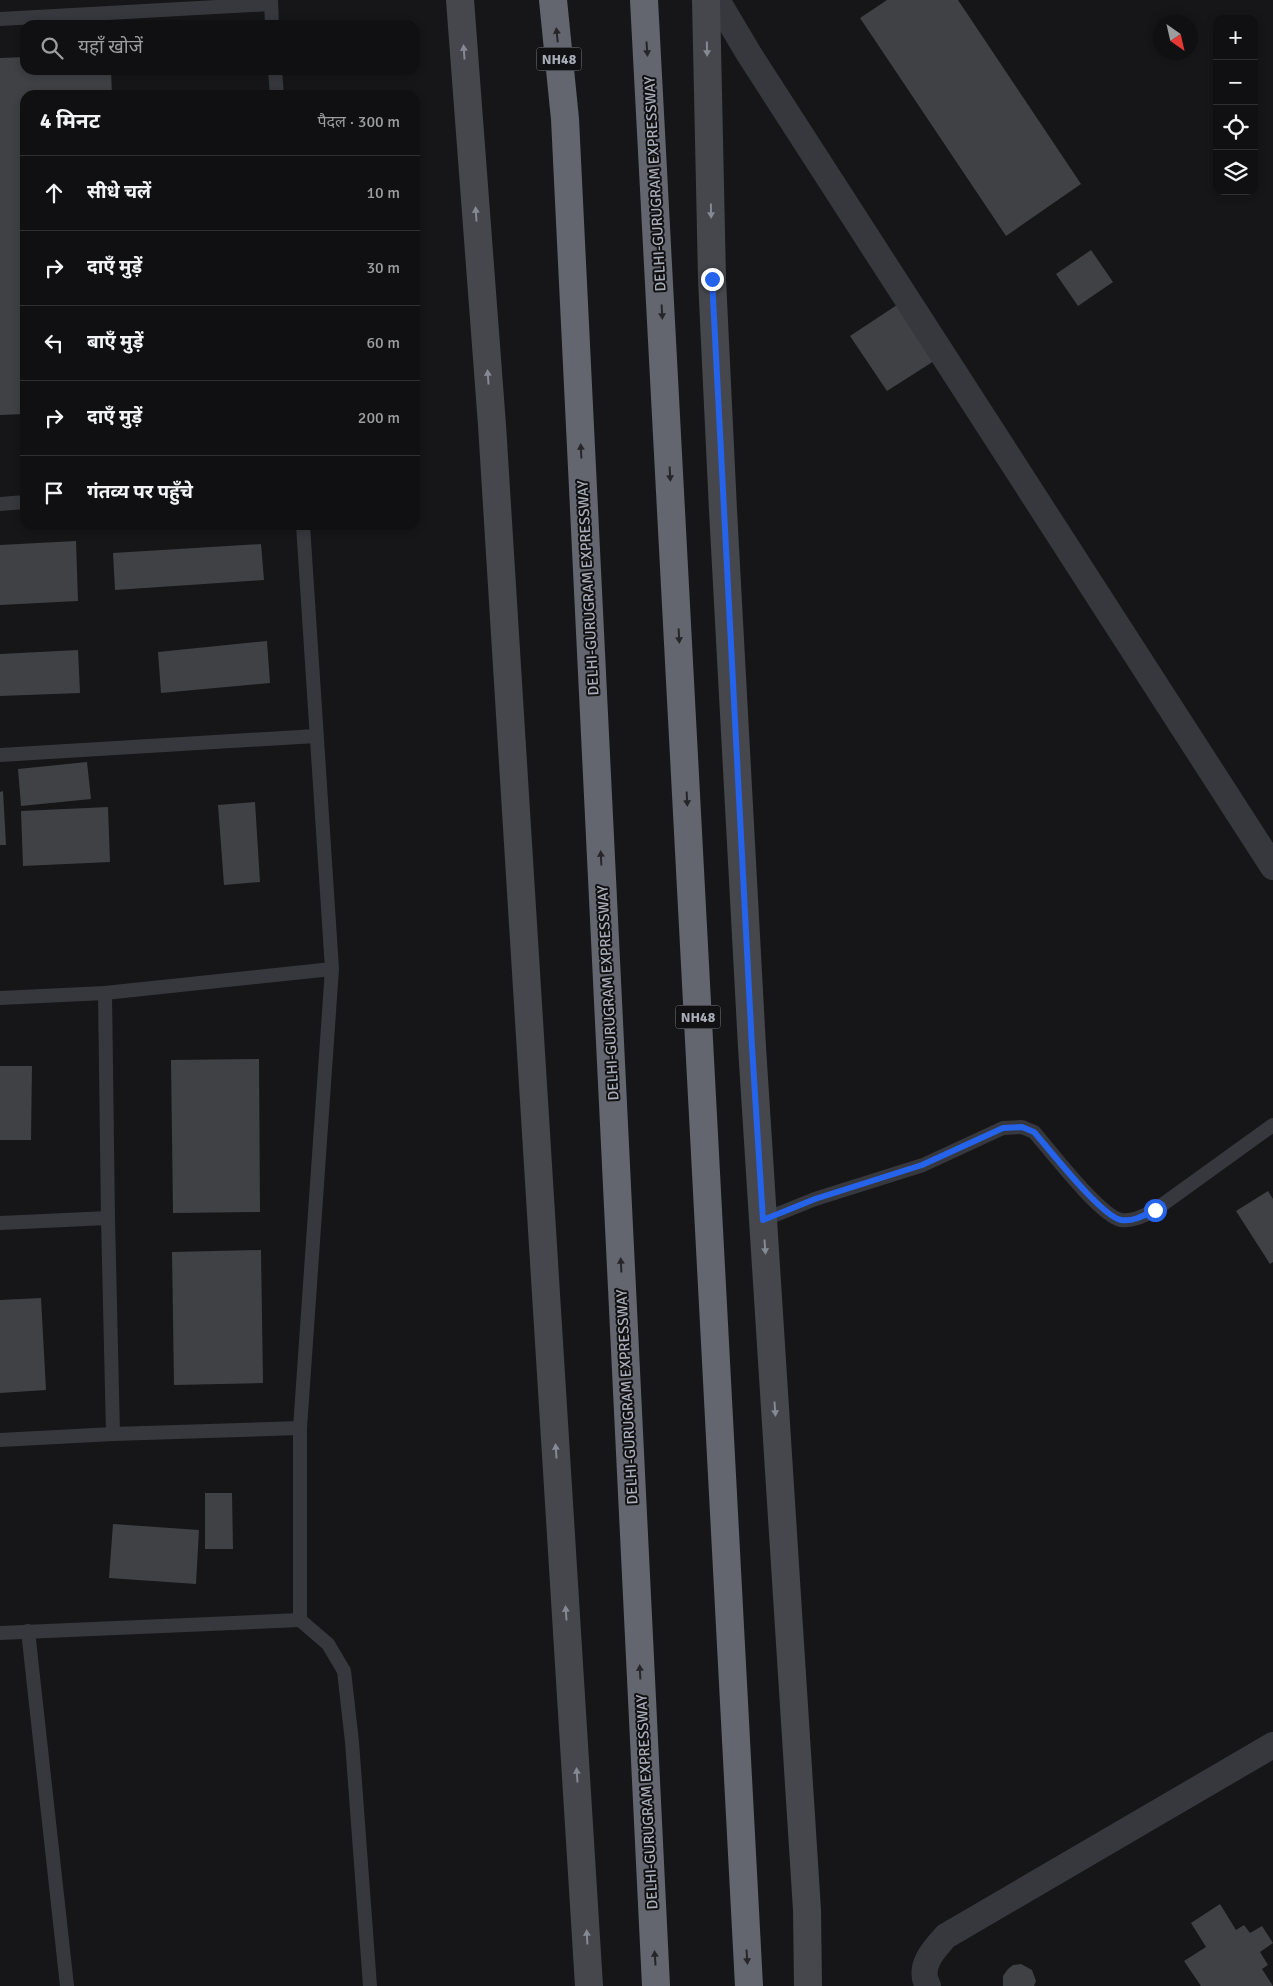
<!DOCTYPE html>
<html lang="hi">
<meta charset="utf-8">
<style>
:root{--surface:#101012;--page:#19191b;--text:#f1f3f6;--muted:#9c9d9f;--line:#303032}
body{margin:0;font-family:Signika,"Noto Sans Devanagari",sans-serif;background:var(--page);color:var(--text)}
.controls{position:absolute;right:15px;top:15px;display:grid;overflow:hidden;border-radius:10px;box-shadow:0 2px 8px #0003}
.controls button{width:45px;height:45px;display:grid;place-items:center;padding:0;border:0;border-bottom:1px solid var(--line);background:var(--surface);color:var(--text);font:25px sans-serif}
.compass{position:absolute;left:1153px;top:15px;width:45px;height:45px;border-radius:50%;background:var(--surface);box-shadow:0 2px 8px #0003;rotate:146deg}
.stop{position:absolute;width:15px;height:15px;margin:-11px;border:4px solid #2563eb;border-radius:50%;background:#fff}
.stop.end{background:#2563eb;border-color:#fff;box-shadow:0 1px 5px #0008}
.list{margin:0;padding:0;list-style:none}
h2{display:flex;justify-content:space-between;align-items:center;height:65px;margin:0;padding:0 20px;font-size:21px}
h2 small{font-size:16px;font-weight:400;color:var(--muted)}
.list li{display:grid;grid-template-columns:32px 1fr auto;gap:15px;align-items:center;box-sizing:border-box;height:75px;padding:0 20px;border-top:1px solid var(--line)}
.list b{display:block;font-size:19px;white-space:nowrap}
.list em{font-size:16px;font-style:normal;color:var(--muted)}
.icon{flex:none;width:28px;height:28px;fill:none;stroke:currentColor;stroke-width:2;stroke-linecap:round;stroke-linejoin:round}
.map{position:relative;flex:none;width:1273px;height:1986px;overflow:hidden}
.search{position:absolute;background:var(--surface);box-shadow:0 2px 8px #0003;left:20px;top:20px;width:400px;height:55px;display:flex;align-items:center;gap:12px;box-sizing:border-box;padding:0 18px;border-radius:15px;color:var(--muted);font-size:19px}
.panel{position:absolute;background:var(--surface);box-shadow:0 2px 8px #0003;left:20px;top:90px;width:400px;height:440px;border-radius:15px}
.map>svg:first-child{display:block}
</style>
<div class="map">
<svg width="1273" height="1986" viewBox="0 0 1273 1986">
<rect width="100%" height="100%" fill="#161618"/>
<g fill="#404145">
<polygon points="887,0 958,0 1081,184 1006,236 860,18"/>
<polygon points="25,57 25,70 111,70 112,95 25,95 25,414 0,415 0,58"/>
<polygon points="1091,250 1113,282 1078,306 1056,274"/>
<polygon points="897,305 934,361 887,391 850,336"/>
<polygon points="76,541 78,601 0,605 0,545"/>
<polygon points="261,544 264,580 115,590 113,553"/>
<polygon points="267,641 270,683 161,693 158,652"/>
<polygon points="78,650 80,693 0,696 0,654"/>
<polygon points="87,762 91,799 21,806 18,769"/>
<polygon points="3,791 6,845 0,845 0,792"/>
<polygon points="255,802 260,882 224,885 218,805"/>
<polygon points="108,807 110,862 23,866 21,811"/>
<polygon points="259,1059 260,1212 173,1213 171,1060"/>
<polygon points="0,1066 32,1066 31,1140 0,1140"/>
<polygon points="1268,1191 1273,1199 1273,1262 1270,1264 1236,1211"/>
<polygon points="261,1250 263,1383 174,1385 172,1252"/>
<polygon points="41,1298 46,1390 0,1393 0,1300"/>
<polygon points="205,1493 232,1493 233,1549 205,1549"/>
<polygon points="113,1524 199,1530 196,1584 109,1578"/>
<polygon points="1220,1904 1236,1930 1244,1925 1250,1933 1262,1926 1273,1943 1260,1952 1268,1965 1262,1969 1273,1986 1201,1986 1184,1961 1206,1947 1191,1923"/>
<polygon points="1021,1964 1032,1970 1036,1981 1034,1986 1003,1986 1003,1976 1008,1969 1013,1965"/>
</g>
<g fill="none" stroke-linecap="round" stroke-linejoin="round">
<g stroke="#37383d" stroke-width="14">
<polyline points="271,0 272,25"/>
<polyline points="0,19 271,4"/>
<polyline points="275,70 277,95"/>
<polyline points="0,504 25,502"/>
<polyline points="303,525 332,969 300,1428 300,1620 328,1644 344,1671 352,1742 370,1986"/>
<polyline points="0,755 316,736"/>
<polyline points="105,993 108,1218 113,1434"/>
<polyline points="0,998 105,993 332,969"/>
<path d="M763 1220 815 1199 923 1165 1003 1128 1022 1127 1034 1132C1050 1150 1100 1216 1121 1220 1133 1222 1145 1215 1155 1210L1273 1125"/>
<polyline points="0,1223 108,1218"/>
<polyline points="0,1440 113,1434 300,1428"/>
<polyline points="28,1631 67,1986"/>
<polyline points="0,1633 300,1620"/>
</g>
<g stroke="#37383d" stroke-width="26">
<polyline points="717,0 749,54 1273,867"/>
<path d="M928 1986C917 1967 934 1949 946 1936L1273 1745"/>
</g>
<g stroke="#45474d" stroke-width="28">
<polyline points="460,0 492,425 589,1986"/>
<polyline points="706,0 712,279 723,510 752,1047 807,1910 808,1986"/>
</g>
<g stroke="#63666e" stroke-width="28">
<polyline points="553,0 565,119 656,1986"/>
<polyline points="644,0 749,1986"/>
</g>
</g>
<defs><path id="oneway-solid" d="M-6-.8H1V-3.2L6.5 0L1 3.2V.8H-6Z" transform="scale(1.25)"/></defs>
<g fill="#26262a">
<use href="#oneway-solid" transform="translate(557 35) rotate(-96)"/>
<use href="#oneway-solid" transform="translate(647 49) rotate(86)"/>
<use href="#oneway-solid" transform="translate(662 312) rotate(87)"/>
<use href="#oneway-solid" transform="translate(581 451) rotate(-93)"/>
<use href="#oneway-solid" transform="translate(670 474) rotate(87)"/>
<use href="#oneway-solid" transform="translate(679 636) rotate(87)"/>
<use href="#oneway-solid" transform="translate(687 799) rotate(87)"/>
<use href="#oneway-solid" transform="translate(601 858) rotate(-93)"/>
<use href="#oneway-solid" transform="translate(621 1265) rotate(-93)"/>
<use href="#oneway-solid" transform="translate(640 1672) rotate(-93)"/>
<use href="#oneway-solid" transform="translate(747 1957) rotate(86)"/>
<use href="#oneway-solid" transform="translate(655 1958) rotate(-94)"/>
</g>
<g fill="#858993">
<use href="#oneway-solid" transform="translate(707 49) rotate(89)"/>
<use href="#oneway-solid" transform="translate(464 52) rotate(-94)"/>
<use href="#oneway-solid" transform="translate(711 211) rotate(89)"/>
<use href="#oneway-solid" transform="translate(476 214) rotate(-94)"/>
<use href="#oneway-solid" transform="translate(488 377) rotate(-94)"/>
<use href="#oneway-solid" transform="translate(765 1247) rotate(86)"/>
<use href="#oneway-solid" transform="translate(775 1409) rotate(86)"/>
<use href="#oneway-solid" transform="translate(556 1451) rotate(-94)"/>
<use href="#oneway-solid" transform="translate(566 1613) rotate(-94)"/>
<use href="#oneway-solid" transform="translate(577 1775) rotate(-94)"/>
<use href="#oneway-solid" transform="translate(587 1937) rotate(-93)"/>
</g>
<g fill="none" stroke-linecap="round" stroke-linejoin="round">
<path stroke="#2563eb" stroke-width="6" d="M712 279 752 1047 763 1220 815 1199 922 1165 1003 1128 1022 1127 1034 1132C1050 1150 1101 1216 1121 1220 1133 1222 1145 1215 1155 1210"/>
</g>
<g text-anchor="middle" stroke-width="4" stroke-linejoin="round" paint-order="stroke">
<g fill="#111113" stroke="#7b7e86" stroke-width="1">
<rect x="536.5" y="47.5" width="45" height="23" rx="4"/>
<rect x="675.5" y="1005.5" width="45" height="23" rx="4"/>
</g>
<g font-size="14" font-weight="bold" fill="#a8adb8">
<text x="559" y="64">NH48</text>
<text x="698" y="1022">NH48</text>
</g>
<g font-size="15" fill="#a8adb8" stroke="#111113">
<text transform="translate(655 184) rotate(-93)" y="5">DELHI-GURUGRAM EXPRESSWAY</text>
<text transform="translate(588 588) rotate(-93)" y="5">DELHI-GURUGRAM EXPRESSWAY</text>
<text transform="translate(608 993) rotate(-93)" y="5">DELHI-GURUGRAM EXPRESSWAY</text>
<text transform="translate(627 1397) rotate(-93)" y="5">DELHI-GURUGRAM EXPRESSWAY</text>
<text transform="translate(647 1802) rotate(-93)" y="5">DELHI-GURUGRAM EXPRESSWAY</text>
</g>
</g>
</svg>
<div class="controls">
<button>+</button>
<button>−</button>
<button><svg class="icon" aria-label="locate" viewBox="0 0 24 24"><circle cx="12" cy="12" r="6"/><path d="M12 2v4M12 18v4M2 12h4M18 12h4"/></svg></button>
<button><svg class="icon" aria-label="layers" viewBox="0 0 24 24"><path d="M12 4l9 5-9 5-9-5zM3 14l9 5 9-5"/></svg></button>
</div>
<svg class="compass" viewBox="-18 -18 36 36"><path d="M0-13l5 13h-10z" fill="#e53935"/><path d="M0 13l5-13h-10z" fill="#9c9d9f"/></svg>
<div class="stop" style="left:1155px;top:1210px"></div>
<div class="stop end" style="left:712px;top:279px"></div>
<div class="search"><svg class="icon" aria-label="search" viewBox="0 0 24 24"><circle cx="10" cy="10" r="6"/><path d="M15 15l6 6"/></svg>यहाँ खोजें</div>
<section class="panel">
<h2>4 मिनट<small>पैदल · 300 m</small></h2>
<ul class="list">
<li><svg class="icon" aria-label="ahead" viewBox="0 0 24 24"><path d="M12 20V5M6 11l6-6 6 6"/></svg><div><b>सीधे चलें</b></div><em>10 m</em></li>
<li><svg class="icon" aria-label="right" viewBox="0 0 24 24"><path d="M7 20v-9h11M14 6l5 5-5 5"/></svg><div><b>दाएँ मुड़ें</b></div><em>30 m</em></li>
<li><svg class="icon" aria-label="left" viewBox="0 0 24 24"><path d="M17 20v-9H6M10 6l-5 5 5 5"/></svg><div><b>बाएँ मुड़ें</b></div><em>60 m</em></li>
<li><svg class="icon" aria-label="right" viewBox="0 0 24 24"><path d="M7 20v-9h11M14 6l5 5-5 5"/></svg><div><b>दाएँ मुड़ें</b></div><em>200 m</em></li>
<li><svg class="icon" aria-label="arrive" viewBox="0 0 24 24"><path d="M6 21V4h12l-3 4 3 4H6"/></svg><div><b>गंतव्य पर पहुँचे</b></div></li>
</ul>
</section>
</div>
